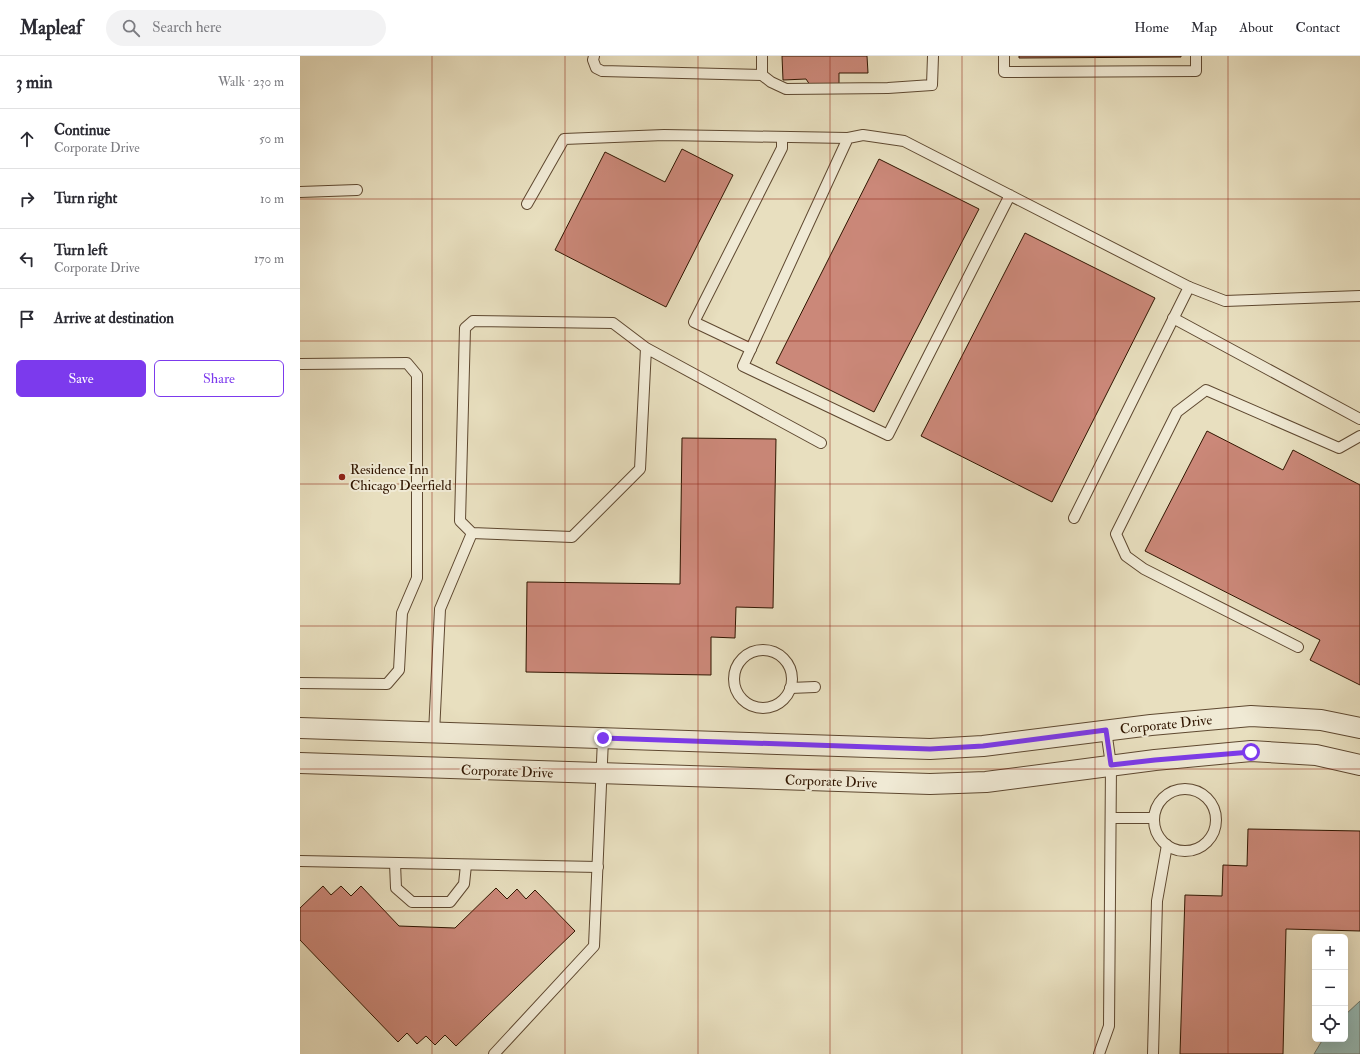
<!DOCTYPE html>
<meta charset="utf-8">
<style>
:root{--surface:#fff;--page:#f2f2f3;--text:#2b2b33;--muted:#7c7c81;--line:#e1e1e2;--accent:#7c3aed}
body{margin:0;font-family:"IM FELL Double Pica",serif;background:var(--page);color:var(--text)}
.controls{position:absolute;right:12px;bottom:12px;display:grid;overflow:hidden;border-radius:6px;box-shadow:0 4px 16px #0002}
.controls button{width:36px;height:36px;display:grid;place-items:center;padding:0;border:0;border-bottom:1px solid var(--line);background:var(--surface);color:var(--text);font:20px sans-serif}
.stop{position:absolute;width:12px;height:12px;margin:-9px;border:3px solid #7c3aed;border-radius:50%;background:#fff}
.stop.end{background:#7c3aed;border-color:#fff;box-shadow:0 1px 4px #0008}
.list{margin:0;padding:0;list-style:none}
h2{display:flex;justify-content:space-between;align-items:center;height:52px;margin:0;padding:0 16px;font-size:17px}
h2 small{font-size:13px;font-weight:400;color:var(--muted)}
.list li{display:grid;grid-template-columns:26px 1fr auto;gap:12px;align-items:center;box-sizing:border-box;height:60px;padding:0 16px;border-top:1px solid var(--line)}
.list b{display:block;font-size:15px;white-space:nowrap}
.list p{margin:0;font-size:13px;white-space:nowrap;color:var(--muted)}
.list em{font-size:13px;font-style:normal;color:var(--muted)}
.actions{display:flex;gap:8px;padding:12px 16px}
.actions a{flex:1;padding:9px 0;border:1px solid var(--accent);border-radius:6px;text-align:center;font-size:14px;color:var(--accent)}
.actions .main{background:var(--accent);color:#fff}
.icon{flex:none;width:22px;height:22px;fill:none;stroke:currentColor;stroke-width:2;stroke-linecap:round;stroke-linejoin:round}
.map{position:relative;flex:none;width:1060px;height:998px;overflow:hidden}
header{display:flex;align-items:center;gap:24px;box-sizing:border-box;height:56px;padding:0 20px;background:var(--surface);border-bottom:1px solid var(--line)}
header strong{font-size:19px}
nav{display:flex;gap:22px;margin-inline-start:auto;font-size:14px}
.search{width:280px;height:36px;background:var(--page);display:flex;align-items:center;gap:10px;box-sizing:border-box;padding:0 14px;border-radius:22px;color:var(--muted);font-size:15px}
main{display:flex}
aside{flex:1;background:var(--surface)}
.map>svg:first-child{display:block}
</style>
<header>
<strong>Mapleaf</strong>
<div class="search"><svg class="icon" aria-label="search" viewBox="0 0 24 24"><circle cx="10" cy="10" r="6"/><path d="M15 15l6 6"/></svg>Search here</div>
<nav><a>Home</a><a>Map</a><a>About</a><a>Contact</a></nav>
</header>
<main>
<aside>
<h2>3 min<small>Walk · 230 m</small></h2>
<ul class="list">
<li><svg class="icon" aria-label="ahead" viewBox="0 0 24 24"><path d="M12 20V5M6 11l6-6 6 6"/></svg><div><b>Continue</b><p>Corporate Drive</p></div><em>50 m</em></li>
<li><svg class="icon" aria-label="right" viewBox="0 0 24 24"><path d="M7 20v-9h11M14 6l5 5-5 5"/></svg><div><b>Turn right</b></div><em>10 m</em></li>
<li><svg class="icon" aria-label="left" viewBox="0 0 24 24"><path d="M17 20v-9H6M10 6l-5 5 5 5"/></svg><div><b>Turn left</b><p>Corporate Drive</p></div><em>170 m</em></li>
<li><svg class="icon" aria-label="arrive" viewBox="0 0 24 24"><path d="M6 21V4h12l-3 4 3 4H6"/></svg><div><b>Arrive at destination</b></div></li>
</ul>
<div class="actions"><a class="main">Save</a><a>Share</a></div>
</aside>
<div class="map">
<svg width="1060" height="998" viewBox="0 0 1060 998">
<rect width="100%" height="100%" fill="#e8dfbf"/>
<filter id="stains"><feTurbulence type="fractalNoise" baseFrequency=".005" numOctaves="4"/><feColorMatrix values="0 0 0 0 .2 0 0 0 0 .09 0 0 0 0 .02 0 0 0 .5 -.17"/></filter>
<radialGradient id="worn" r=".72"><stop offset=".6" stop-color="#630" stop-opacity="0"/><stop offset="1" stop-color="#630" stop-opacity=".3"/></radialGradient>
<polygon fill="#98bcb7" stroke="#6e796e" points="1060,945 1060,998 1014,998 1023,983 1045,983 1045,959"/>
<g fill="#cb8879" stroke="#301500">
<polygon points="482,0 567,0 568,17 539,17 539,28 510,29 506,23 483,24"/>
<polygon points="719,0 881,0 881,1 719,2"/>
<polygon points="382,93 433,119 366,251 255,194 305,96 365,126"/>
<polygon points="579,103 679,153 574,356 476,307"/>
<polygon points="725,177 855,242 752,446 621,380"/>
<polygon points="907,375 983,414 993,394 1060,429 1060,629 1010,604 1020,584 845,495"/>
<polygon points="382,382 476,383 473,552 436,551 435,582 411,581 411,619 226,616 227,526 380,528"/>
<polygon points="948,773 1060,775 1060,875 986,873 983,998 880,998 885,839 922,840 923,809 947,810"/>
<polygon points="23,830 31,839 41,830 51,840 61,830 99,870 155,872 196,832 207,843 217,833 226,843 235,834 275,875 156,990 145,979 135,989 126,980 117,988 107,977 98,986 0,884 0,852"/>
</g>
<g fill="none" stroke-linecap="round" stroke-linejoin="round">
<defs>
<g id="service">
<polyline points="294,0 293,4 296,12 302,15 462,19 471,26 486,33 588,32 632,29 633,0"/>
<polyline points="462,0 462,19"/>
<polyline points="704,0 704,16 896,15 896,0"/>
<polyline points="0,136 57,134"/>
<polyline points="710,139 588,379 443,310 548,82 563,79 604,85 889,231 925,245 1060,240"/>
<polyline points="227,148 264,83 364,79 548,82"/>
<polyline points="873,262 1060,363"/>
<polyline points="346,292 340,413 272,481 172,477 160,465 165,272 173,265 313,267 346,292 521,387"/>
<polyline points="451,293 394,266 482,92 482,81"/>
<polyline points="0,308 107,307 117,319 117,522 102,557 99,614 87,628 0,627"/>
<polyline points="774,462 889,231"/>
<polyline points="998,591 844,513 826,500 816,478 877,356 906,334 1039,392 1060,380"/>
<circle cx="463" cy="623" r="29"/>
<polyline points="490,632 515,631"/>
<polyline points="134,677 140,553 172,477"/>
<circle cx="885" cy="764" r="31"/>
<polyline points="811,762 854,762"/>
<polyline points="0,805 298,811"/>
<polyline points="95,807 96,832 112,846 150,846 164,828 166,809"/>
<polyline points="194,998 294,890 303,683"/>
<polyline points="799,998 809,970 811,709 806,674"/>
<polyline points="853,998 857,845 867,789"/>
</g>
<g id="minor">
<polyline points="0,672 630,693 683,690 851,669 951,660 1021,664 1060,672"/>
<polyline points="0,707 630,728 686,726 855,704 951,695 1016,699 1060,709"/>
</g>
</defs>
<use href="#service" stroke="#5e4830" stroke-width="12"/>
<use href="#minor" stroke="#5e4830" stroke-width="22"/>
<use href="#service" stroke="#f0ead5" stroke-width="10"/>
<use href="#minor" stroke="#f0ead5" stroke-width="20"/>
</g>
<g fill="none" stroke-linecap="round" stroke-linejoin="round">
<polyline stroke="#7c3aed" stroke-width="5" points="303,682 630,693 683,690 806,674 811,709 855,704 951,696"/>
</g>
<path fill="none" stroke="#8f2418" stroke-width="1" stroke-opacity="0.55" d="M132 0V998M265 0V998M398 0V998M530 0V998M662 0V998M795 0V998M928 0V998M0 143H1060M0 285H1060M0 428H1060M0 570H1060M0 713H1060M0 855H1060"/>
<circle fill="#8f2418" stroke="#f0ead5" stroke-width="1.5" cx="42" cy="421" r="4"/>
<g text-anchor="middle" stroke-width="4" stroke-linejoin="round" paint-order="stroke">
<g font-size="14" fill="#301500" stroke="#f0ead5" text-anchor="start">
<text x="50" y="418">Residence Inn<tspan x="50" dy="16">Chicago Deerfield</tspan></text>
</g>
<g font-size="14" fill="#301500" stroke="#f0ead5">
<text transform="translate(866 668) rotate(-6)" y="5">Corporate Drive</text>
<text transform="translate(207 715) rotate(2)" y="5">Corporate Drive</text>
<text transform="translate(531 725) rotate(2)" y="5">Corporate Drive</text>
</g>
</g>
<rect width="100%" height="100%" filter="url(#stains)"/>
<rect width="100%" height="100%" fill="url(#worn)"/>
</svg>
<div class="controls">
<button>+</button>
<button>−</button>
<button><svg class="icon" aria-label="locate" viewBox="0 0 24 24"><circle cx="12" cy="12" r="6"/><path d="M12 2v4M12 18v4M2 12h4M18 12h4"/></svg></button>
</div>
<div class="stop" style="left:951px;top:696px"></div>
<div class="stop end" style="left:303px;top:682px"></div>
</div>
</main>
